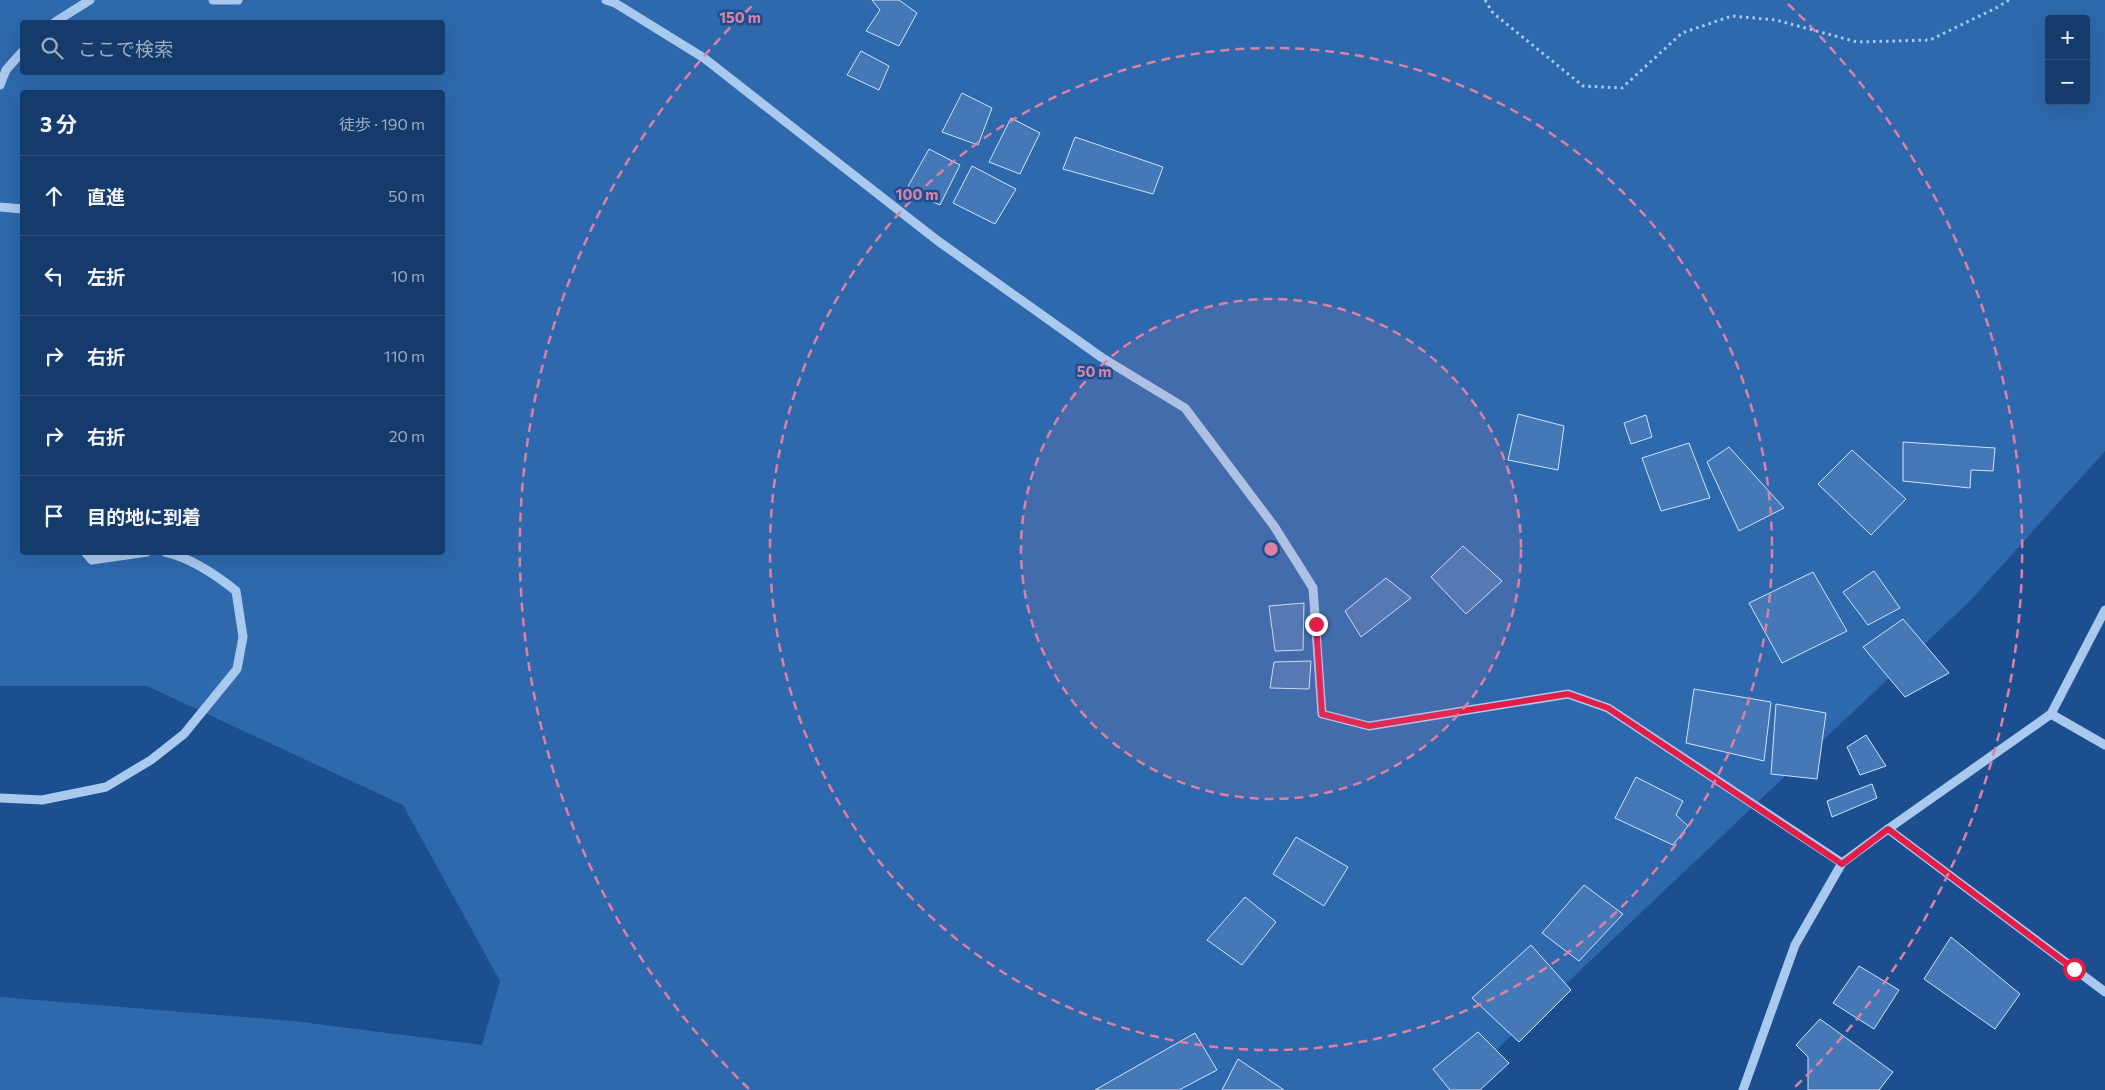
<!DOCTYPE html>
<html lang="ja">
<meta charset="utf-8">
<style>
:root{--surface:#143b6b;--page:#214673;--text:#f1f3f6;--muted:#9dadc1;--line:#33557e}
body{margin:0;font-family:Commissioner,"Noto Sans JP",sans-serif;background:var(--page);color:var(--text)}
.controls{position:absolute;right:15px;top:15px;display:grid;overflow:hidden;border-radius:5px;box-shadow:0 5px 20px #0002}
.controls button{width:45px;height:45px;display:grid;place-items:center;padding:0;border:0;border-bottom:1px solid var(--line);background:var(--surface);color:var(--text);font:25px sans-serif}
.stop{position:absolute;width:15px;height:15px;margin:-11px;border:4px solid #e11d48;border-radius:50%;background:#fff}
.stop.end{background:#e11d48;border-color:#fff;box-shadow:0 1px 5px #0008}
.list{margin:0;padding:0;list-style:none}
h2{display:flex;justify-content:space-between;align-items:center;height:65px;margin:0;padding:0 20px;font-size:21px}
h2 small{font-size:16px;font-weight:400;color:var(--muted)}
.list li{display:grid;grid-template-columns:32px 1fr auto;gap:15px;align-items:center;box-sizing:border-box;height:80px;padding:0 20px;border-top:1px solid var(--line)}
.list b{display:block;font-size:19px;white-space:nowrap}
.list em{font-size:16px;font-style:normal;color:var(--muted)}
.icon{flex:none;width:28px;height:28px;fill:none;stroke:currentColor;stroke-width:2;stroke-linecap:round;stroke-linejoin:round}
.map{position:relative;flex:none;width:2105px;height:1090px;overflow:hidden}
.search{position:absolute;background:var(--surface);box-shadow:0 5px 20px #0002;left:20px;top:20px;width:425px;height:55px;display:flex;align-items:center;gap:12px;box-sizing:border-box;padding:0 18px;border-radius:5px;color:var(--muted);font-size:19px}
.panel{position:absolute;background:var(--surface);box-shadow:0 5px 20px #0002;left:20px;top:90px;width:425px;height:465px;border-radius:5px}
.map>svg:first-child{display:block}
</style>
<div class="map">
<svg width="2105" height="1090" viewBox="0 0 2105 1090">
<rect width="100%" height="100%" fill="#1b4f8f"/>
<path fill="#2e69ad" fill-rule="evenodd" d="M0 0H2105V451L1970 601 1454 1090H0V997L293 1021 482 1045 500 981 403 805 147 686H0ZM2049 19H2086V101H2049ZM22 22H442V72H22ZM22 92H442V552H22Z"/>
<g fill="#4478b7" stroke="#cfe3fa">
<polygon points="872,0 899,0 917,13 899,46 866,31 880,10"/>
<polygon points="861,51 889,66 879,90 847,75"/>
<polygon points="962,93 992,108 978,145 942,132"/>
<polygon points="1011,118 1040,133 1020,174 989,162"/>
<polygon points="1075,137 1163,167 1153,194 1063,169"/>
<polygon points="929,149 960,165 940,205 906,190"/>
<polygon points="972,166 1016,189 995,224 953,203"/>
<polygon points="1518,414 1564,426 1558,470 1508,460"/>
<polygon points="1646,415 1652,437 1631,444 1624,423"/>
<polygon points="1903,442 1995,448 1993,471 1971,470 1970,488 1903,481"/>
<polygon points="1689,443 1710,498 1661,511 1642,458"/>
<polygon points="1729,447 1784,508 1739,531 1707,462"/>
<polygon points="1852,450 1906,499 1871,535 1818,484"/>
<polygon points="1463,546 1502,581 1466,614 1431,577"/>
<polygon points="1874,571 1900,608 1868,625 1843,592"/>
<polygon points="1813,572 1847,631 1782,663 1749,603"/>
<polygon points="1386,578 1411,598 1361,637 1345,611"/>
<polygon points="1304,603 1303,650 1275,651 1269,606"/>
<polygon points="1903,619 1949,673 1905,697 1863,647"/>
<polygon points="1311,661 1309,689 1270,688 1274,662"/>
<polygon points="1694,689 1771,702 1764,761 1686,743"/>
<polygon points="1776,704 1826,713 1817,779 1771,774"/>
<polygon points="1866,735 1886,766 1860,775 1847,747"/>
<polygon points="1636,777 1683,801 1676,815 1688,826 1673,845 1615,818"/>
<polygon points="1872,784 1877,798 1832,817 1827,801"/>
<polygon points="1296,837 1348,867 1324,906 1273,874"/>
<polygon points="1584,885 1623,914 1579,961 1542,933"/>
<polygon points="1245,897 1276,922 1242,965 1207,940"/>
<polygon points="1951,937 2020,994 1995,1029 1924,979"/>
<polygon points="1531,945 1571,990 1519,1042 1472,998"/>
<polygon points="1859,966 1899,990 1874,1029 1833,1003"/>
<polygon points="1820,1019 1893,1072 1879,1090 1808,1090 1808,1057 1796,1045"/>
<polygon points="1478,1032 1509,1063 1480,1090 1450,1090 1433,1069"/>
<polygon points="1195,1033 1217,1070 1179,1090 1095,1090"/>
<polygon points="1238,1059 1284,1090 1222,1090"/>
</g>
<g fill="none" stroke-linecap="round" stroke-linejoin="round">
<polyline stroke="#a9c9ee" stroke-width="3" stroke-dasharray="2.5 4" stroke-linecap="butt" points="1485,0 1493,13 1583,86 1622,88 1682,33 1732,16 1776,20 1857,42 1930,40 1996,8 2009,0"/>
<g stroke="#a9c9ee" stroke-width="9">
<polyline points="213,0 238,0"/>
<polyline points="606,0 615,3 704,58 938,241 1101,357 1185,408 1274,526 1313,588 1322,714 1369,726 1568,694 1608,708 1842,863"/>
<polyline points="55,22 90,0"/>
<polyline points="0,85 6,70 22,52"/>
<polyline points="0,207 22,209"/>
<polyline points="85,552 92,560 147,552"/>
<polyline points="2051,714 2105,745"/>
<path d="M0 798 42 800 106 787 151 760 184 734 237 669 243 637 236 591C215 574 191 558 165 552"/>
<polyline points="1888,829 2105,992"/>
<polyline points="1743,1090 1795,945 1842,863 1888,829 2051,714 2105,610"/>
</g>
</g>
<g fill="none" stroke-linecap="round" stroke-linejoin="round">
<polyline stroke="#e11d48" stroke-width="6" points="1316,624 1322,714 1369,726 1568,694 1608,708 1842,864 1888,829 2074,969"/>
</g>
<circle cx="1271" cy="549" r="250" fill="#dd80a5" fill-opacity=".12"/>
<g fill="none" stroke="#dd80a5" stroke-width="2.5" stroke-dasharray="9 6">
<circle cx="1271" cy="549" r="250"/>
<circle cx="1271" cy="549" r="501"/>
<path d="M749 1089A751 751 0 0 1 754 4M1788 4A751 751 0 0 1 1793 1089"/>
</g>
<circle cx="1271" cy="549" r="8" fill="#dd80a5" stroke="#1b4f8f" stroke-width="2.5"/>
<g font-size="15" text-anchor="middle" font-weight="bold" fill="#dd80a5" stroke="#1b4f8f" stroke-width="5" stroke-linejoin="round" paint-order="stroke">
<text x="740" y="23">150 m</text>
<text x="917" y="200">100 m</text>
<text x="1094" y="377">50 m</text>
</g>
</svg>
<div class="controls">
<button>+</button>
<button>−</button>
</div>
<div class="stop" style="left:2074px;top:969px"></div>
<div class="stop end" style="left:1316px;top:624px"></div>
<div class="search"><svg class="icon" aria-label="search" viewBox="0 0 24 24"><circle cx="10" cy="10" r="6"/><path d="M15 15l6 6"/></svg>ここで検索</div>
<section class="panel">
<h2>3 分<small>徒歩 · 190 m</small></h2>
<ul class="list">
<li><svg class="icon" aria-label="ahead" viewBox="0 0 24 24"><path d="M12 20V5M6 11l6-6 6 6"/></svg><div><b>直進</b></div><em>50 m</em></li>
<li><svg class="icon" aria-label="left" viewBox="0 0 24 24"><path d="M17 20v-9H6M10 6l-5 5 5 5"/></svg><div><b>左折</b></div><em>10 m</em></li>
<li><svg class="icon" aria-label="right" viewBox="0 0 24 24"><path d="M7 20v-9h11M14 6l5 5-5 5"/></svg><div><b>右折</b></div><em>110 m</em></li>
<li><svg class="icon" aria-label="right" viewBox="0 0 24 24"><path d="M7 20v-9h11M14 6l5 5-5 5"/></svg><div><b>右折</b></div><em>20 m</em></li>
<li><svg class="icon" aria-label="arrive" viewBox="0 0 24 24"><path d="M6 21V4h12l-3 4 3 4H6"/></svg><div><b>目的地に到着</b></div></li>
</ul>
</section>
</div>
